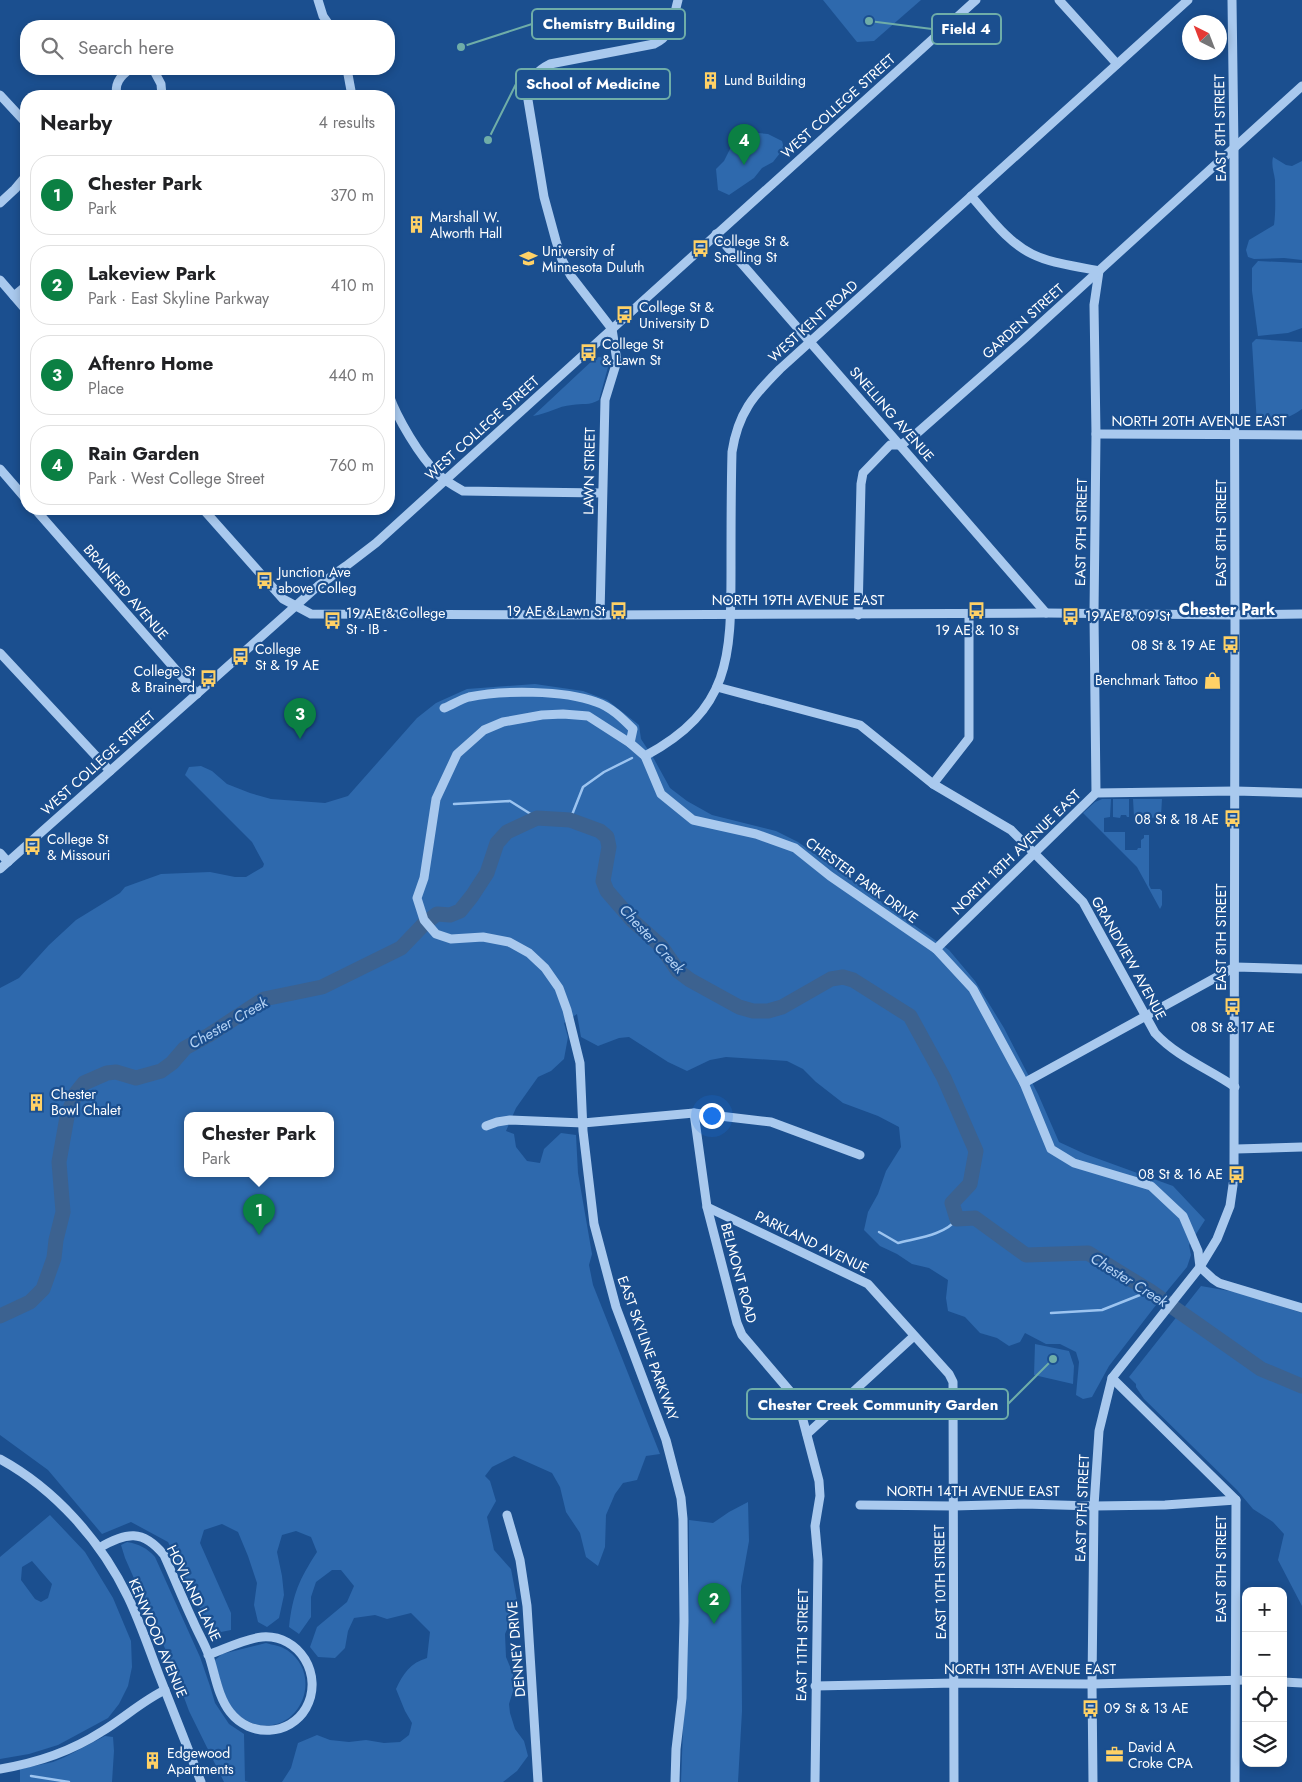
<!DOCTYPE html>
<meta charset="utf-8">
<style>
:root{--surface:#fff;--page:#f2f2f2;--text:#202124;--muted:#757577;--line:#e0e0e0;--accent:#0b8043}
body{margin:0;font-family:Jost,sans-serif;background:var(--page);color:var(--text)}
.controls{position:absolute;right:15px;bottom:15px;display:grid;overflow:hidden;border-radius:10px;box-shadow:0 2px 8px #0003}
.controls button{width:45px;height:45px;display:grid;place-items:center;padding:0;border:0;border-bottom:1px solid var(--line);background:var(--surface);color:var(--text);font:25px sans-serif}
.compass{position:absolute;left:1182px;top:15px;width:45px;height:45px;border-radius:50%;background:var(--surface);box-shadow:0 2px 8px #0003;rotate:318deg}
.you{position:absolute;left:711px;top:1115px;width:18px;height:18px;margin:-12px;border:4px solid #fff;border-radius:50%;background:#1a73e8;box-shadow:0 0 0 8px #1a73e833}
.badge{display:grid;place-items:center;width:32px;height:32px;border-radius:50%;background:var(--accent);color:#fff;font-size:16px;font-weight:700}
.pin{position:absolute;translate:-50% -41px;filter:drop-shadow(0 1px 2px #0008)}
.pin::after{content:'';position:absolute;top:26px;width:18px;height:15px;background:inherit;clip-path:polygon(0 0,100% 0,50% 100%)}
.popup{position:absolute;left:184px;top:1112px;width:150px;height:65px;box-sizing:border-box;display:grid;place-content:center;border-radius:10px;background:var(--surface);filter:drop-shadow(0 1px 4px #0005);font-size:16px;white-space:nowrap;color:var(--muted)}
.popup b{font-size:19px;color:var(--text)}
.popup::after{content:'';position:absolute;left:50%;top:100%;margin-left:-10px;border:10px solid transparent;border-top-color:var(--surface)}
.list{margin:0;padding:0;list-style:none}
h2{display:flex;justify-content:space-between;align-items:center;height:65px;margin:0;padding:0 20px;font-size:21px}
h2 small{font-size:16px;font-weight:400;color:var(--muted)}
.list li{display:grid;grid-template-columns:32px 1fr auto;gap:15px;align-items:center;box-sizing:border-box;height:80px;margin:0 10px 10px;padding:0 10px;border:1px solid var(--line);border-radius:20px}
.list b{display:block;font-size:19px;white-space:nowrap}
.list p{margin:0;font-size:16px;white-space:nowrap;color:var(--muted)}
.list em{font-size:16px;font-style:normal;color:var(--muted)}
.icon{flex:none;width:28px;height:28px;fill:none;stroke:currentColor;stroke-width:2;stroke-linecap:round;stroke-linejoin:round}
.map{position:relative;flex:none;width:1302px;height:1782px;overflow:hidden}
.search{position:absolute;background:var(--surface);box-shadow:0 2px 8px #0003;left:20px;top:20px;width:375px;height:55px;display:flex;align-items:center;gap:12px;box-sizing:border-box;padding:0 18px;border-radius:20px;color:var(--muted);font-size:19px}
.panel{position:absolute;background:var(--surface);box-shadow:0 2px 8px #0003;left:20px;top:90px;width:375px;height:425px;border-radius:20px}
.map>svg:first-child{display:block}
</style>
<div class="map">
<svg width="1302" height="1782" viewBox="0 0 1302 1782">
<rect width="100%" height="100%" fill="#1b4f8f"/>
<g fill="#2e69ad" fill-rule="evenodd">
<polygon points="823,0 921,0 874,41 857,42"/>
<polygon points="758,133 768,134 782,141 784,148 773,162 762,168 754,178 729,195 718,190 716,169 724,161 737,135"/>
<path d="M1273 157 1286 165 1292 166 1302 161V260L1284 258 1254 259 1248 257 1246 250 1249 240 1274 225C1276 211 1275 195 1275 180 1274 172 1271 166 1273 157Z"/>
<polygon points="1258,261 1302,263 1302,328 1288,333 1258,336 1252,291 1252,268"/>
<path d="M1256 339 1302 342V409C1289 419 1273 422 1257 424L1252 343Z"/>
<path d="M599 357 606 358 610 360 599 400C589 406 583 403 572 405 558 406 547 414 533 416L594 359Z"/>
<path d="M535 684 583 691 607 700 639 725 641 739 654 759 670 788 687 801 712 815 776 831 798 842 949 950 975 981 1004 1028 1038 1094 1059 1142 1085 1154 1173 1186 1205 1220 1189 1245 1191 1255 1187 1267 1163 1296 1109 1366 1092 1397 1083 1399 1076 1395 1079 1362 1076 1352 1060 1344H1046L1025 1333 1020 1342 1009 1346 997 1338 980 1333 965 1317 948 1311 946 1298 948 1280 929 1268 912 1264 897 1254 880 1246 864 1230 868 1212 878 1194 886 1171 901 1147 899 1127 878 1116 843 1103 816 1082 803 1069 787 1061 726 1057 710 1060 687 1071 668 1062 629 1037 619 1038 598 1046 581 1037 577 1014 564 1023 568 1037 564 1059 551 1071 538 1077 516 1108 506 1131 514 1134 516 1147 527 1161 540 1163 544 1149 561 1133 576 1135 578 1173 592 1254 589 1265 593 1285 660 1454 646 1456 637 1480 623 1483 615 1494 606 1515 605 1547 598 1566 586 1557 580 1533 566 1512 560 1487 552 1473 514 1456 492 1467 485 1476 490 1481 496 1501 487 1517 494 1550 511 1569 517 1601 513 1615 505 1634 506 1657 513 1674V1691L509 1704 510 1713 515 1729 524 1741 528 1756 517 1771 503 1782H282L291 1768 298 1743 317 1735 330 1740 349 1742 366 1740 384 1743 400 1742 409 1735 412 1723 405 1711 396 1689C403 1674 410 1663 427 1658L430 1632 411 1613 387 1619 375 1615 354 1618 348 1631 345 1648 335 1658 318 1657 310 1647 317 1627 347 1602 354 1586 341 1570H332L316 1582 311 1597V1617L299 1634 289 1627C293 1593 299 1580 317 1552L311 1537 296 1531 282 1535 277 1552 282 1576 284 1595 279 1618 267 1627 258 1622 254 1605 257 1583 248 1556 238 1532 222 1524 204 1530 200 1543 231 1613V1630L216 1633 205 1619 168 1542 131 1522 102 1534 48 1470 0 1435V988L19 978 49 945 76 920 120 893 125 887 161 874 210 872 235 877H246L263 867 264 864 252 842 185 775 189 767 201 766 212 771 227 784 250 793 271 799 325 803 348 796 417 718 436 703 467 689ZM188 1116H330V1174H188Z"/>
<polygon points="1102,799 1111,799 1110,817 1104,818 1104,832 1125,832 1125,850 1137,850 1138,848 1141,848 1141,840 1144,838 1144,835 1149,835 1149,885 1151,889 1160,889 1162,891 1162,905 1160,909 1137,867 1083,813 1095,802"/>
<polygon points="1113,799 1129,799 1129,817 1127,817 1126,815 1121,815 1120,818 1113,817"/>
<polygon points="1133,799 1162,799 1161,816 1160,817 1149,818 1149,820 1141,817 1134,817"/>
<polygon points="1201,1286 1241,1293 1302,1313 1302,1606 1278,1560 1284,1534 1273,1522 1253,1509 1237,1490 1144,1399 1136,1387 1136,1384 1129,1377"/>
<polygon points="1035,1344 1069,1351 1074,1366 1073,1384 1034,1375"/>
<polygon points="748,1502 749,1541 741,1586 742,1711 738,1782 681,1782 689,1569 689,1520 713,1523 729,1512"/>
<path d="M50 1515 85 1552 113 1598 131 1641 132 1667 128 1686 119 1704 108 1718 58 1745 29 1754 0 1759V1557ZM32 1561 52 1584 48 1598 41 1602 35 1599 21 1580 22 1567Z"/>
<path d="M127 1542C139 1544 147 1548 155 1557L200 1657 210 1686 215 1703 229 1724 244 1734 245 1781 249 1782H224L189 1711 171 1662 125 1558 121 1545Z"/>
<path d="M266 1643C273 1645 281 1646 287 1650 326 1676 298 1739 252 1723 245 1720 238 1716 233 1710 225 1700 220 1677 215 1664V1660L222 1654Z"/>
<polygon points="105,1736 113,1737 114,1751 112,1782 20,1782 20,1769 53,1762 65,1757"/>
</g>
<g fill="none" stroke-linecap="round" stroke-linejoin="round">
<g stroke="#9cc4f0" stroke-width="2.5">
<polyline points="454,804 510,801 537,818"/>
<polyline points="570,820 583,787 604,772 632,758"/>
<path d="M879 1232 898 1243C917 1238 945 1235 957 1219"/>
<polyline points="1051,1313 1102,1310 1150,1291"/>
<polyline points="31,1776 69,1782"/>
</g>
<polyline stroke="#3c6290" stroke-width="15" points="0,1316 30,1302 43,1289 48,1275 54,1258 56,1240 63,1212 59,1162 67,1117 76,1093 84,1083 107,1073 116,1072 136,1078 161,1071 172,1063 185,1048 209,1035 264,999 322,987 401,948 425,923 437,914 450,915 460,911 472,896 487,873 497,843 507,832 537,818 570,820 600,831 607,837 609,847 603,881 607,891 633,921 661,946 678,971 690,980 739,1007 753,1011 768,1011 782,1007 831,979 843,977 853,980 910,1016 944,1078 976,1151 970,1184 952,1203 957,1219 975,1218 1026,1255 1088,1253 1150,1291 1261,1369 1302,1386"/>
<g stroke="#a9c9ee" stroke-width="9">
<polyline points="318,0 323,16 330,26"/>
<polyline points="1059,0 1117,64"/>
<polyline points="153,69 161,84 162,96"/>
<polyline points="347,69 352,96"/>
<polyline points="0,95 26,123"/>
<path d="M117 96C114 84 120 76 130 69"/>
<path d="M971 196C989 216 1007 242 1032 254 1052 264 1077 266 1099 271L1094 305 1096 434 1094 614 1096 793"/>
<polyline points="0,203 15,189 26,176"/>
<polyline points="716,234 1046,613"/>
<polyline points="0,280 26,310"/>
<polyline points="14,296 26,286"/>
<path d="M389 395C397 418 420 457 438 474 445 481 454 486 463 491L602 493"/>
<polyline points="1096,434 1302,435"/>
<polyline points="0,469 26,499"/>
<polyline points="35,509 197,694"/>
<polyline points="203,509 283,599 311,614 600,615 1046,613 1235,615 1302,614"/>
<path d="M600 615 605 400 617 361 612 329 571 276 562 260 556 241 544 197 527 94C530 79 536 71 550 64L654 44C673 36 673 18 678 0"/>
<polyline points="858,615 861,484 863,473 890,445 901,445 916,434 1025,338 1302,86"/>
<polyline points="0,653 110,771"/>
<path d="M717 687 860 725 933 784 1011 830 1083 902 1155 1033C1177 1057 1209 1069 1235 1087"/>
<path d="M444 708C452 705 461 699 469 697 502 690 564 690 596 702 611 707 622 718 633 729L630 743"/>
<path d="M645 756C732 709 731 656 731 566 731 528 731 490 732 452 738 413 753 396 780 369L1188 0"/>
<polyline points="933,784 969,738 969,614"/>
<polyline points="0,853 8,862"/>
<path d="M0 869 318 586 346 566 376 543C576 362 775 180 976 0"/>
<polyline points="936,949 1096,793 1235,791 1302,793"/>
<polyline points="1024,1083 1235,967 1302,969"/>
<polyline points="694,1113 707,1207 737,1323 742,1335 794,1396 799,1405 819,1481 820,1496 815,1526 818,1560 815,1782"/>
<polyline points="486,1126 497,1122 510,1120 583,1123 694,1113 771,1122 860,1155"/>
<polyline points="1236,1149 1302,1147"/>
<polyline points="707,1207 868,1284 949,1374 953,1382 954,1782"/>
<polyline points="1200,1267 1213,1279 1219,1283 1302,1308"/>
<polyline points="1112,1378 1236,1500 1235,1782"/>
<polyline points="807,1434 914,1336"/>
<path d="M0 1459C55 1489 101 1541 128 1597 140 1622 149 1649 159 1675 173 1711 187 1746 201 1782"/>
<polyline points="860,1505 953,1506 1024,1504 1094,1506 1165,1505 1236,1500"/>
<polyline points="507,1515 520,1560 527,1606 538,1782"/>
<path d="M99 1548C126 1532 143 1529 164 1555 174 1577 183 1600 193 1621 198 1633 205 1644 209 1656 215 1674 218 1697 230 1712 250 1738 290 1736 306 1708 324 1676 300 1634 262 1637 244 1639 225 1649 208 1655"/>
<polyline points="1283,1682 1302,1683"/>
<polyline points="815,1686 955,1683 1092,1684 1246,1680"/>
<path d="M0 1769C36 1763 70 1752 101 1732 123 1719 142 1701 165 1690"/>
<polyline points="675,1782 676,1749 682,1698 684,1621 683,1519 681,1498 666,1440 616,1307 594,1224 583,1131 580,1063 567,1010 559,988 545,968 529,953 509,942 483,937 451,939 436,934 424,920 417,898 424,878 436,799 457,754 484,730 503,722 542,715 563,714 588,716 630,743 645,756 661,794 693,820 756,834 795,848 830,876 936,949 973,989 1024,1083 1051,1149 1074,1163 1151,1186 1183,1216 1198,1251 1200,1267"/>
<polyline points="1093,1782 1092,1684 1094,1506 1099,1431 1112,1378 1200,1267 1217,1239 1230,1206 1234,1178 1235,624 1234,149 1232,0"/>
</g>
</g>
<defs>
<symbol id="building-bare" viewBox="-9 -9 18 18"><path d="M-4-6H4V6H1V3H-1V6H-4ZM-2.5-4.3h1.7v1.8h-1.7ZM.8-4.3h1.7v1.8H.8ZM-2.5-1h1.7V.8h-1.7ZM.8-1h1.7V.8H.8Z" fill="#ffd166" stroke="#1b4f8f" stroke-width="2.5" paint-order="stroke"/></symbol>
<symbol id="bus-bare" viewBox="-9 -9 18 18"><path d="M-5-6H5V4H4V6H2V4H-2V6H-4V4H-5ZM-3.5-4V0h7V-4ZM-3.5 1.2v1.5H-2V1.2ZM2 1.2v1.5H3.5V1.2Z" fill="#ffd166" stroke="#1b4f8f" stroke-width="2.5" paint-order="stroke"/></symbol>
<symbol id="university-bare" viewBox="-9 -9 18 18"><path d="M0-5L7-2L0 1L-7-2ZM-4 1L0 2.5L4 1V4Q0 6-4 4Z" fill="#ffd166" stroke="#1b4f8f" stroke-width="2.5" paint-order="stroke"/></symbol>
<symbol id="shop-bare" viewBox="-9 -9 18 18"><path d="M-5-2.5h2.3a2.7 3.5 0 0 1 5.4 0H5L5.5 6h-11ZM-1.5-2.5h3a1.5 2.3 0 0 0-3 0Z" fill="#ffd166" stroke="#1b4f8f" stroke-width="2.5" paint-order="stroke"/></symbol>
<symbol id="office-bare" viewBox="-9 -9 18 18"><path d="M-6-3h4V-5.5h4V-3h4V5H-6ZM-1-4.5V-3h2v-1.5ZM-6 0V1H6V0Z" fill="#ffd166" stroke="#1b4f8f" stroke-width="2.5" paint-order="stroke"/></symbol>
</defs>
<g fill-rule="evenodd">
<use href="#building-bare" x="698" y="68" width="25" height="25"/>
<use href="#building-bare" x="404" y="212" width="25" height="25"/>
<use href="#bus-bare" x="688" y="236" width="25" height="25"/>
<use href="#university-bare" x="516" y="246" width="25" height="25"/>
<use href="#bus-bare" x="612" y="302" width="25" height="25"/>
<use href="#bus-bare" x="576" y="340" width="25" height="25"/>
<use href="#bus-bare" x="252" y="568" width="25" height="25"/>
<use href="#bus-bare" x="964" y="598" width="25" height="25"/>
<use href="#bus-bare" x="606" y="598" width="25" height="25"/>
<use href="#bus-bare" x="1058" y="604" width="25" height="25"/>
<use href="#bus-bare" x="320" y="608" width="25" height="25"/>
<use href="#bus-bare" x="1218" y="632" width="25" height="25"/>
<use href="#bus-bare" x="228" y="644" width="25" height="25"/>
<use href="#bus-bare" x="196" y="666" width="25" height="25"/>
<use href="#shop-bare" x="1200" y="668" width="25" height="25"/>
<use href="#bus-bare" x="1220" y="806" width="25" height="25"/>
<use href="#bus-bare" x="20" y="834" width="25" height="25"/>
<use href="#bus-bare" x="1220" y="994" width="25" height="25"/>
<use href="#building-bare" x="24" y="1090" width="25" height="25"/>
<use href="#bus-bare" x="1224" y="1162" width="25" height="25"/>
<use href="#bus-bare" x="1078" y="1696" width="25" height="25"/>
<use href="#office-bare" x="1102" y="1742" width="25" height="25"/>
<use href="#building-bare" x="140" y="1748" width="25" height="25"/>
</g>
<g text-anchor="middle" stroke-width="4.5" stroke-linejoin="round" paint-order="stroke">
<g font-size="14" fill="#fff" stroke="#1b4f8f" text-anchor="start">
<text x="724" y="85">Lund Building</text>
<text x="430" y="222">Marshall W.<tspan x="430" dy="16">Alworth Hall</tspan></text>
<text x="714" y="246">College St &amp;<tspan x="714" dy="16">Snelling St</tspan></text>
<text x="542" y="256">University of<tspan x="542" dy="16">Minnesota Duluth</tspan></text>
<text x="639" y="312">College St &amp;<tspan x="639" dy="16">University D</tspan></text>
<text x="602" y="349">College St<tspan x="602" dy="16">&amp; Lawn St</tspan></text>
<text x="278" y="577">Junction Ave<tspan x="278" dy="16">above Colleg</tspan></text>
<text x="605" y="616" text-anchor="end">19 AE &amp; Lawn St</text>
<text x="346" y="618">19 AE &amp; College<tspan x="346" dy="16">St - IB -</tspan></text>
<text x="1085" y="621">19 AE &amp; 09 St</text>
<text x="977" y="635" text-anchor="middle">19 AE &amp; 10 St</text>
<text x="1216" y="650" text-anchor="end">08 St &amp; 19 AE</text>
<text x="255" y="654">College<tspan x="255" dy="16">St &amp; 19 AE</tspan></text>
<text x="195" y="676" text-anchor="end">College St<tspan x="195" dy="16">&amp; Brainerd</tspan></text>
<text x="1198" y="685" text-anchor="end">Benchmark Tattoo</text>
<text x="1219" y="824" text-anchor="end">08 St &amp; 18 AE</text>
<text x="47" y="844">College St<tspan x="47" dy="16">&amp; Missouri</tspan></text>
<text x="1233" y="1032" text-anchor="middle">08 St &amp; 17 AE</text>
<text x="51" y="1099">Chester<tspan x="51" dy="16">Bowl Chalet</tspan></text>
<text x="1223" y="1179" text-anchor="end">08 St &amp; 16 AE</text>
<text x="1104" y="1713">09 St &amp; 13 AE</text>
<text x="1128" y="1752">David A<tspan x="1128" dy="16">Croke CPA</tspan></text>
<text x="167" y="1758">Edgewood<tspan x="167" dy="16">Apartments</tspan></text>
</g>
<g font-size="14" fill="#fff" stroke="#1b4f8f">
<text transform="translate(838 106) rotate(-42)" y="5">WEST COLLEGE STREET</text>
<text transform="translate(1220 128) rotate(-91)" y="5">EAST 8TH STREET</text>
<text transform="translate(813 321) rotate(-42)" y="5">WEST KENT ROAD</text>
<text transform="translate(1023 321) rotate(-42)" y="5">GARDEN STREET</text>
<text transform="translate(892 414) rotate(49)" y="5">SNELLING AVENUE</text>
<text x="1199" y="426">NORTH 20TH AVENUE EAST</text>
<text transform="translate(482 428) rotate(-42)" y="5">WEST COLLEGE STREET</text>
<text transform="translate(589 471) rotate(-89)" y="5">LAWN STREET</text>
<text transform="translate(1081 532) rotate(-89)" y="5">EAST 9TH STREET</text>
<text transform="translate(1221 533) rotate(-90)" y="5">EAST 8TH STREET</text>
<text transform="translate(126 592) rotate(49)" y="5">BRAINERD AVENUE</text>
<text x="798" y="605">NORTH 19TH AVENUE EAST</text>
<text transform="translate(98 763) rotate(-42)" y="5">WEST COLLEGE STREET</text>
<text transform="translate(1016 852) rotate(-44)" y="5">NORTH 18TH AVENUE EAST</text>
<text transform="translate(862 880) rotate(36)" y="5">CHESTER PARK DRIVE</text>
<text transform="translate(1221 937) rotate(-90)" y="5">EAST 8TH STREET</text>
<text transform="translate(1129 958) rotate(61)" y="5">GRANDVIEW AVENUE</text>
<text transform="translate(812 1242) rotate(26)" y="5">PARKLAND AVENUE</text>
<text transform="translate(739 1273) rotate(75)" y="5">BELMONT ROAD</text>
<text transform="translate(648 1348) rotate(70)" y="5">EAST SKYLINE PARKWAY</text>
<text x="973" y="1496">NORTH 14TH AVENUE EAST</text>
<text transform="translate(1082 1508) rotate(-88)" y="5">EAST 9TH STREET</text>
<text transform="translate(1221 1569) rotate(-90)" y="5">EAST 8TH STREET</text>
<text transform="translate(940 1582) rotate(-91)" y="5">EAST 10TH STREET</text>
<text transform="translate(194 1593) rotate(64)" y="5">HOVLAND LANE</text>
<text transform="translate(158 1638) rotate(67)" y="5">KENWOOD AVENUE</text>
<text transform="translate(802 1645) rotate(-89)" y="5">EAST 11TH STREET</text>
<text transform="translate(516 1649) rotate(-95)" y="5">DENNEY DRIVE</text>
<text x="1030" y="1674">NORTH 13TH AVENUE EAST</text>
</g>
<g font-size="15" font-style="italic" fill="#b5d3f5" stroke="#1b4f8f">
<text transform="translate(652 939) rotate(47)" y="5">Chester Creek</text>
<text transform="translate(228 1023) rotate(-30)" y="5">Chester Creek</text>
<text transform="translate(1129 1280) rotate(32)" y="5">Chester Creek</text>
</g>
<g font-size="16" font-weight="bold" fill="#fff" stroke="#1b4f8f">
<text x="1227" y="615">Chester Park</text>
</g>
</g>
<path fill="none" stroke="#6fada8" stroke-width="2" d="M461 47L532 24M869 21L932 29M488 140L516 84M1053 1359L1008 1404"/>
<g fill="#6fada8" stroke="#1b4f8f" stroke-width="2">
<circle cx="461" cy="47" r="5"/>
<circle cx="869" cy="21" r="5"/>
<circle cx="488" cy="140" r="5"/>
<circle cx="1053" cy="1359" r="5"/>
</g>
<g fill="#1b4f8f" stroke="#6fada8" stroke-width="2">
<rect x="532" y="9" width="153" height="30" rx="5"/>
<rect x="932" y="14" width="69" height="30" rx="5"/>
<rect x="516" y="69" width="154" height="30" rx="5"/>
<rect x="747" y="1389" width="261" height="30" rx="5"/>
</g>
<g font-size="15" text-anchor="middle" font-weight="bold" fill="#fff">
<text x="609" y="29">Chemistry Building</text>
<text x="966" y="34">Field 4</text>
<text x="593" y="89">School of Medicine</text>
<text x="878" y="1410">Chester Creek Community Garden</text>
</g>
</svg>
<div class="controls">
<button>+</button>
<button>−</button>
<button><svg class="icon" aria-label="locate" viewBox="0 0 24 24"><circle cx="12" cy="12" r="6"/><path d="M12 2v4M12 18v4M2 12h4M18 12h4"/></svg></button>
<button><svg class="icon" aria-label="layers" viewBox="0 0 24 24"><path d="M12 4l9 5-9 5-9-5zM3 14l9 5 9-5"/></svg></button>
</div>
<svg class="compass" viewBox="-18 -18 36 36"><path d="M0-13l5 13h-10z" fill="#e53935"/><path d="M0 13l5-13h-10z" fill="#757577"/></svg>
<div class="you"></div>
<div class="pin badge" style="left:259px;top:1235px">1</div>
<div class="popup"><b>Chester Park</b>Park</div>
<div class="pin badge" style="left:714px;top:1624px">2</div>
<div class="pin badge" style="left:300px;top:739px">3</div>
<div class="pin badge" style="left:744px;top:165px">4</div>
<div class="search"><svg class="icon" aria-label="search" viewBox="0 0 24 24"><circle cx="10" cy="10" r="6"/><path d="M15 15l6 6"/></svg>Search here</div>
<section class="panel">
<h2>Nearby<small>4 results</small></h2>
<ul class="list">
<li><span class="badge">1</span><div><b>Chester Park</b><p>Park</p></div><em>370 m</em></li>
<li><span class="badge">2</span><div><b>Lakeview Park</b><p>Park · East Skyline Parkway</p></div><em>410 m</em></li>
<li><span class="badge">3</span><div><b>Aftenro Home</b><p>Place</p></div><em>440 m</em></li>
<li><span class="badge">4</span><div><b>Rain Garden</b><p>Park · West College Street</p></div><em>760 m</em></li>
</ul>
</section>
</div>
